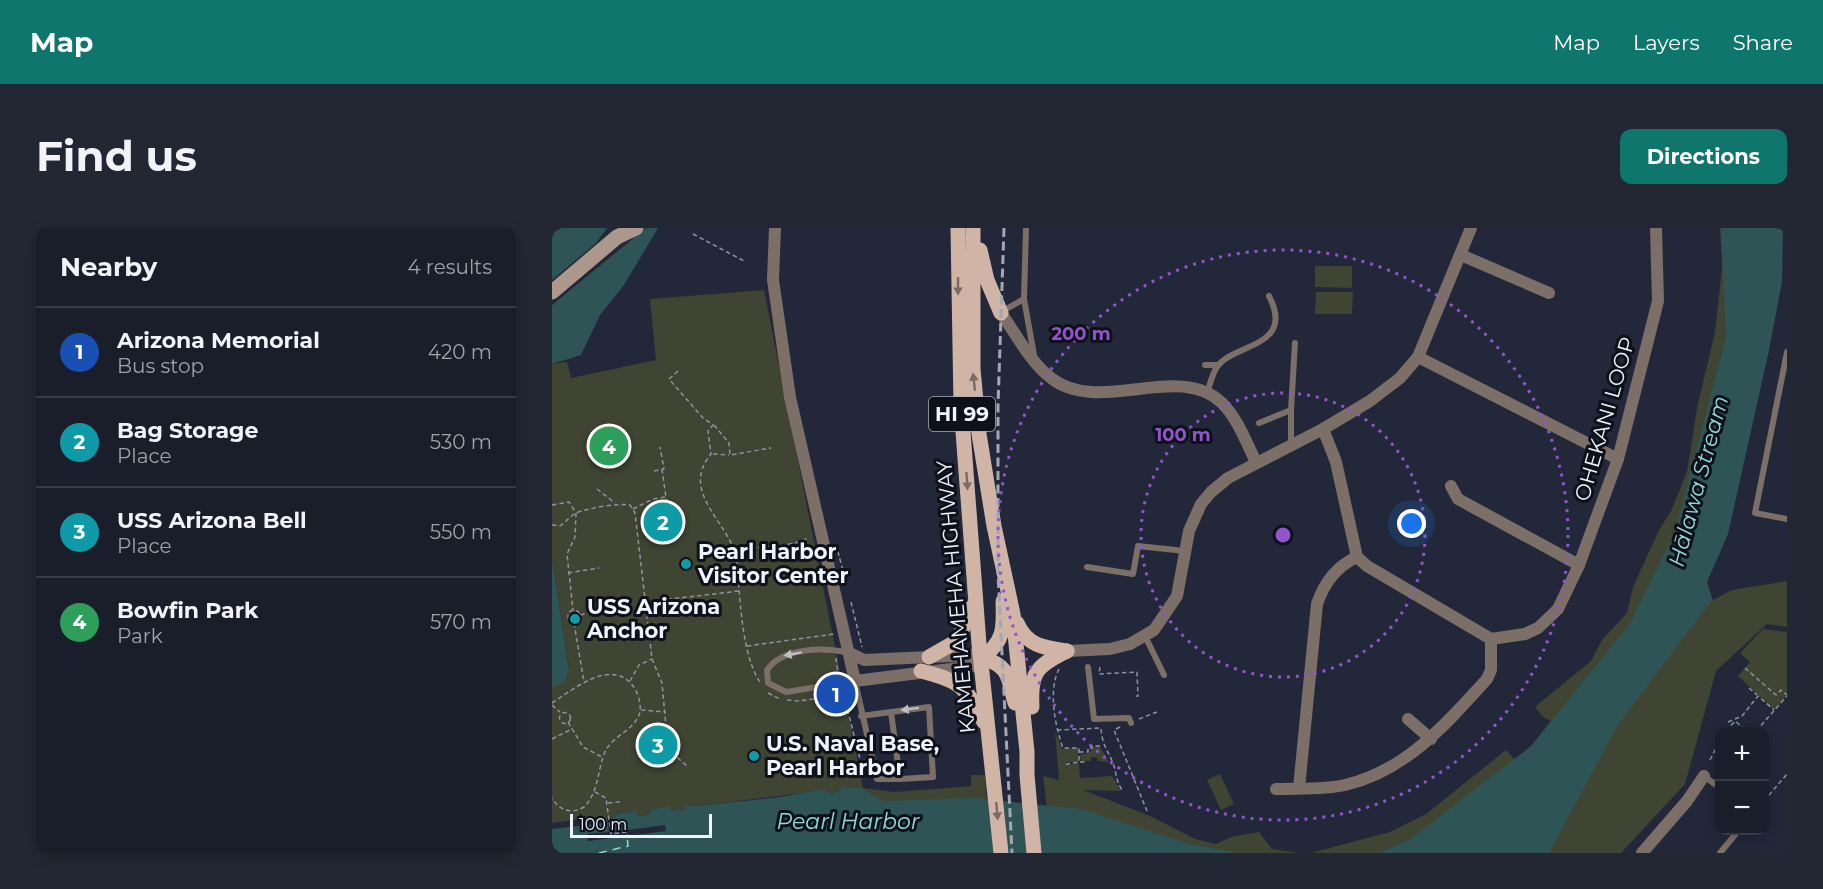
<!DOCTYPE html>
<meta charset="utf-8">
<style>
:root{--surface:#1a1e2b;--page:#232733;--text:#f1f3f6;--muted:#9fa2a9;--line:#383c47;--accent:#0f766e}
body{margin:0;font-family:Montserrat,sans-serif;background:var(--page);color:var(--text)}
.controls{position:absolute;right:18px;bottom:18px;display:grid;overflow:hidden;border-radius:12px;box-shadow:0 3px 15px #0003}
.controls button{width:54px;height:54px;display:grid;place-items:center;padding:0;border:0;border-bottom:2px solid var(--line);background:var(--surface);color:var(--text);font:30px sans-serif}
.scale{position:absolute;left:18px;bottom:15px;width:142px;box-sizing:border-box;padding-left:6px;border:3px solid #eef3fe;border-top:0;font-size:16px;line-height:21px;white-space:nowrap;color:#eef3fe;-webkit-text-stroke:4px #0e1119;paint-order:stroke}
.you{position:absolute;left:860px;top:296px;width:21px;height:21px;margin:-15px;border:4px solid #fff;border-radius:50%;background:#1a73e8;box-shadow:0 0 0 9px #1a73e833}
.badge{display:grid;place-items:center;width:39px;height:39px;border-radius:50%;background:var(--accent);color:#fff;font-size:20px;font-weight:700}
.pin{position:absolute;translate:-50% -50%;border:3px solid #fff;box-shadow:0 2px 6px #0006}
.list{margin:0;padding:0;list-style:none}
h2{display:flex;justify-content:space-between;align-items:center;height:78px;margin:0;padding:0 24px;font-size:26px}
h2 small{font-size:20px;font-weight:400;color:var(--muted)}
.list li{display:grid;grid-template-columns:39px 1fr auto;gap:18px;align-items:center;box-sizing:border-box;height:90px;padding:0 24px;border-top:2px solid var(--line)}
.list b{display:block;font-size:22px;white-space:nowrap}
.list p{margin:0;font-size:20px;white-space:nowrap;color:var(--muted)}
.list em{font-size:20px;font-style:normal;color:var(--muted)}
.map{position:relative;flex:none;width:1235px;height:625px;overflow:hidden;border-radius:12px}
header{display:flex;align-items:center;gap:36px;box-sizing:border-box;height:84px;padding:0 30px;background:var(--accent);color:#fff}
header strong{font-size:28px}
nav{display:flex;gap:33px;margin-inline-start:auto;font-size:21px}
.intro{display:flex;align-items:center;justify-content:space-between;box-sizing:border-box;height:144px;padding:0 36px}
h1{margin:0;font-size:42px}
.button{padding:15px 27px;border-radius:12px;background:var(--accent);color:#fff;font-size:21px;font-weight:700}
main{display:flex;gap:36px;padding:0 36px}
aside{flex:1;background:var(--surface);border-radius:12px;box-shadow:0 3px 15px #0003}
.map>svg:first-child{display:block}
</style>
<header>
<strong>Map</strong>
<nav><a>Map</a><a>Layers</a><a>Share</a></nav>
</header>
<div class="intro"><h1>Find us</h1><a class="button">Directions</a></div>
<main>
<aside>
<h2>Nearby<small>4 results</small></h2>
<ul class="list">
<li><span class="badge" style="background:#1a4fb4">1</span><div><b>Arizona Memorial</b><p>Bus stop</p></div><em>420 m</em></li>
<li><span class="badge" style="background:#0f9aa8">2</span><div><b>Bag Storage</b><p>Place</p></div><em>530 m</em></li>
<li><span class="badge" style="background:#0f9aa8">3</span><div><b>USS Arizona Bell</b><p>Place</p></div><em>550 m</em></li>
<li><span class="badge" style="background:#2e9e5b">4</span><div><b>Bowfin Park</b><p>Park</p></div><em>570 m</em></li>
</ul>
</aside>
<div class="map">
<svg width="1235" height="625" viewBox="0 0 1235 625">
<rect width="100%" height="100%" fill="#222839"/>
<g fill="#3f4433">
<polygon points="1168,0 1182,0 1191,71 1124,353 1006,497 991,489 983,479 1039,433 1050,412 1075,385 1081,359 1107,302 1119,283 1135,244 1145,180 1163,104 1170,40"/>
<polygon points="763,38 800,38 800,60 763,59"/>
<polygon points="212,62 311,560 343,564 419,558 419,547 433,547 436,588 352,581 292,560 279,566 260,564 145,578 134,577 134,581 120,583 119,579 99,582 99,586 85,588 85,583 64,586 65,589 0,598 0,460 17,440 0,330 0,136 15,134 19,150 104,132 98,71"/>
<polygon points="764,64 801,64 800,86 763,86"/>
<polygon points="1235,353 1235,399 1215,396 1164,443 1133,556 1069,625 942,625 1155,354 1161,372 1180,362"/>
<polygon points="1211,401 1235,404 1235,467 1222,482 1186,448 1198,434 1188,425"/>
<polygon points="503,503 510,521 526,520 527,534 514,534 514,540 516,537 527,535 528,550 560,548 569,563 531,562 598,588 643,611 664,616 679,609 707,604 720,621 747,625 609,625 496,587 491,548 507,552"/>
<polygon points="541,519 548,519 557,534 546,533 545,529 539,529 539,533 529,533 528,526 537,525"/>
<polygon points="954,522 967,536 875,625 759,625 838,604 874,586"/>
<polygon points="668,546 682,576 669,582 655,552"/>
</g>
<g fill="#2e5455">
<polygon points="0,0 106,0 72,57 48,87 29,127 0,136"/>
<polygon points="1169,0 1231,0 1230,54 1217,122 1176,306 1155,354 1160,372 1066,497 997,625 827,625 857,612 978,519 1077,397 1123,304 1174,109"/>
<polygon points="0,330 17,441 13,454 0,460"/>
<polygon points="292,560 309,560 331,573 421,570 529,581 638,616 686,625 0,625 0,598 64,589 64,586 85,583 85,588 99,586 99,582 119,578 120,583 133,581 133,577 145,578 228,569 272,561 279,566"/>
</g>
<g fill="#222839">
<polygon points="55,0 94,0 0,77 0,52 44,15"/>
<polygon points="51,588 51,595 0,601 0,595"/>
<polygon points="55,590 59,590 61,604 113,597 114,603 36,613 35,606 57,604"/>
</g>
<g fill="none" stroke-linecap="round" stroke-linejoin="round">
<polyline stroke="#90dadb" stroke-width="1.5" stroke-dasharray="8 6" stroke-linecap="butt" points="47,625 76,618 75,608"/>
<g stroke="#8d93a1" stroke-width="1.5" stroke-dasharray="4.5 3" stroke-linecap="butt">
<polyline points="141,6 194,34"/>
<path d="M126 143 117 151 151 190 161 197 156 203 159 226C129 262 171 290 183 324 186 332 185 343 186 351 189 381 191 429 208 454"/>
<polyline points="162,197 177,215 178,227 219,220"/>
<polyline points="161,226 177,227"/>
<polyline points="110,241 117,291"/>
<polyline points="102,243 112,241 108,219"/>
<polyline points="45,261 63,275"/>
<polyline points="0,277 17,274 24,285 23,309 15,326 21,382"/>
<polyline points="81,281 101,271 113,269"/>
<path d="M0 297 8 298C14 294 18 288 24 285 36 280 66 275 78 277L83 285 100 431 110 455 116 521 136 539"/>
<polyline points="284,316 291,343"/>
<path d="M184 324C207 316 235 321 256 310"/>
<polyline points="16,345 47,340"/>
<polyline points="93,374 187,363"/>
<polyline points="299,374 310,419"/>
<circle cx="22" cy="388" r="6"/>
<polyline points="28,387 69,378"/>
<polyline points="22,395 32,454"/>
<polyline points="195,418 282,406"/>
<polyline points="284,430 286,446"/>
<polyline points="548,439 547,446 585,444 586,468 584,468"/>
<polyline points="1193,440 1224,467 1229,462 1235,467"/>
<path d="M507 441C496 462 503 498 511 520H527V534L515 536V540"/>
<polyline points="78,453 87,437 100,431"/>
<polyline points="1197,460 1205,467"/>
<polyline points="216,465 228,471"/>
<polyline points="292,467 312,547"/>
<polyline points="235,472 247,473 296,466"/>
<path d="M0 475C22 461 62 427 83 461 87 468 90 480 87 487 81 503 60 508 53 524 45 543 47 564 32 579 19 587 7 582 0 570"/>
<polyline points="0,477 8,484"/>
<polyline points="89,482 114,484"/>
<circle cx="13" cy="490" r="5.5"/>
<polyline points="587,491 605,484"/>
<polyline points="16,494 31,519 50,529"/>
<polyline points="1176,494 1190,488 1206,468 1222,482"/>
<polyline points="568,499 562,502 595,583"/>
<path d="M505 502 549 500C550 517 556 523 561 535 565 546 563 551 570 562"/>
<polyline points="1174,503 1183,493 1195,503"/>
<polyline points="1204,503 1235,468"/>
<polyline points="0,511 20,501"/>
<polyline points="527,524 536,524 536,520 540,520 540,518 550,518"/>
<polyline points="112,526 116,522"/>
<polyline points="1158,532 1168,512"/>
<polyline points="528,534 535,534"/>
<polyline points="43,564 54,570 59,606 75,604 75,608"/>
<polyline points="1212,573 1235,546"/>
<polyline points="56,575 67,574 67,571"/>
</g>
<g stroke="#7c6f68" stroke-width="6">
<polyline points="474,0 472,71 482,127"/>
<polyline points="449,84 472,71"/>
<polyline points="1235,124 1203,285 1235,291"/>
<polyline points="653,137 666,137"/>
<path d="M655 165C658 157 660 146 665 139 681 115 744 120 717 68"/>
<polyline points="739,182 743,115"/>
<polyline points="707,195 739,182 739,217"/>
<polyline points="535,339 581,346 586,318 633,323"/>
<polyline points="593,408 612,447"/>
<path d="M298 425C272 419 231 419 215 442L216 455 234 464 303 453 325 551H348L339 484 309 488"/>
<polyline points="536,439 542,491 577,490 579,495"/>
<polyline points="339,484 377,479 381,549 348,551"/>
<polyline points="1152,548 1168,560"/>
<polyline points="1168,625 1187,602"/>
</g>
<g stroke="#7c6f68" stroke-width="12">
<polyline points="223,0 221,52 238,169 303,453 423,438 430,430 421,427 312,432 298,425"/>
<polyline points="909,27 997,65"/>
<path d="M449 85C464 106 478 134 499 150 547 188 627 133 670 175 686 191 694 214 704 234"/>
<polyline points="866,129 1066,231"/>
<polyline points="771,201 784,234 805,329 815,338 939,411"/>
<polyline points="899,258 906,271 1027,337"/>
<polyline points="515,423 558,421 578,416 602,402 625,368 637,303 649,276 659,264 676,250 771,201 818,173 848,150 866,129 919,0"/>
<polyline points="856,491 879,511"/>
<path d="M747 560 765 376C772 355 785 338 805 329"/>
<path d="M724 561C746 560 772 562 793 557 854 543 895 495 935 451L939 442V411L973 406 986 400 1006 381 1027 337 1066 231 1106 73 1104 0"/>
<polyline points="1090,625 1135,573 1152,548"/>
</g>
<polyline stroke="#ab978c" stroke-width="15" points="0,64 65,9 84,0"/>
<g stroke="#d0b5a7" stroke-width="15">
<polyline points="406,0 409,177 427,416 449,625"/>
<polyline points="421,0 421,141 427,206 442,298 461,386 475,524 475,547 482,625"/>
<polyline points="428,22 435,52 449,85"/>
<path d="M465 395C475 418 492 420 515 423"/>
<polyline points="377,429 405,413 421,378"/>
<path d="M430 430C453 413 452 399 451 373"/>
<path d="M430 430C459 438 456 451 463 475"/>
<path d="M369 443C409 453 413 458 432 494"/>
<path d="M480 479C478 445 484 438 515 423"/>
</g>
<polyline stroke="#a2a7b5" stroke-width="3" stroke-dasharray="9 4.5" stroke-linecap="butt" points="452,0 446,177 446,346 460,625"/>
</g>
<defs><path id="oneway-solid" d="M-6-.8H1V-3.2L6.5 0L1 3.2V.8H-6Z" transform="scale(1.5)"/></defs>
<g fill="#796b67">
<use href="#oneway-solid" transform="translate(406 58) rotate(90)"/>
<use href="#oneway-solid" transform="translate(422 154) rotate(-96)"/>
<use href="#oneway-solid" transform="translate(415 253) rotate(86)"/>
<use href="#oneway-solid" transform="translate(445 583) rotate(85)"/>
</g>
<g fill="#c0bec2">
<use href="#oneway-solid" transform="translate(241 426) rotate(170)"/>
<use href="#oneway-solid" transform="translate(358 481) rotate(173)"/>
</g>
<g fill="none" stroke="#9254cc" stroke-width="3" stroke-dasharray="3 6">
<circle cx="731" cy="307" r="142"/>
<circle cx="731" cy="307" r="285"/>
</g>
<g fill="#0f9aa8" stroke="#0e1119" stroke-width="2">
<circle cx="134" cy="336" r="6"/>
<circle cx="23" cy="391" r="6"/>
<circle cx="202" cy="528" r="6"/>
</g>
<g text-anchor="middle" stroke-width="6" stroke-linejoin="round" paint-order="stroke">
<rect fill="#0e1119" stroke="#abafb9" stroke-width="1.5" x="377" y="169" width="66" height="34" rx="4.5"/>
<g font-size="20" font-weight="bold" fill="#eef3fe">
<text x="410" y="193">HI 99</text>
</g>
<g font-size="21" fill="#eef3fe" stroke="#0e1119">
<text transform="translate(1053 191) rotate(-74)" y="7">OHEKANI LOOP</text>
<text transform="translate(404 369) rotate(-95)" y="7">KAMEHAMEHA HIGHWAY</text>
</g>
<g font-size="21" font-weight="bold" fill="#eef3fe" stroke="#0e1119" text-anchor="start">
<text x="146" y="331">Pearl Harbor<tspan x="146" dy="24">Visitor Center</tspan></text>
<text x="35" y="386">USS Arizona<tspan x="35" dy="24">Anchor</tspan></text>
<text x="214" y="523">U.S. Naval Base,<tspan x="214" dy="24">Pearl Harbor</tspan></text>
</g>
<g font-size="22" font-style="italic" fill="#90dadb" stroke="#0e1119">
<text transform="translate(1146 253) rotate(-75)" y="8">Hālawa Stream</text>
<text x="296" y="601">Pearl Harbor</text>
</g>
</g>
<circle cx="731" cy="307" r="9" fill="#9254cc" stroke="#0e1119" stroke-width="3"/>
<g font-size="18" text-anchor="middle" font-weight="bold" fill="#9254cc" stroke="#0e1119" stroke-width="6" stroke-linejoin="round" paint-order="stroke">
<text x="529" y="112">200 m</text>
<text x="631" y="213">100 m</text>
</g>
</svg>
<div class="controls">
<button>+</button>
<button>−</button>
</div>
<div class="scale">100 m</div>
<div class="you"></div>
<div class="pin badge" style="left:284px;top:466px;background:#1a4fb4">1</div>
<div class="pin badge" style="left:111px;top:294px;background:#0f9aa8">2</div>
<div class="pin badge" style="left:106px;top:517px;background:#0f9aa8">3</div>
<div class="pin badge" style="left:57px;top:218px;background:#2e9e5b">4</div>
</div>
</main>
